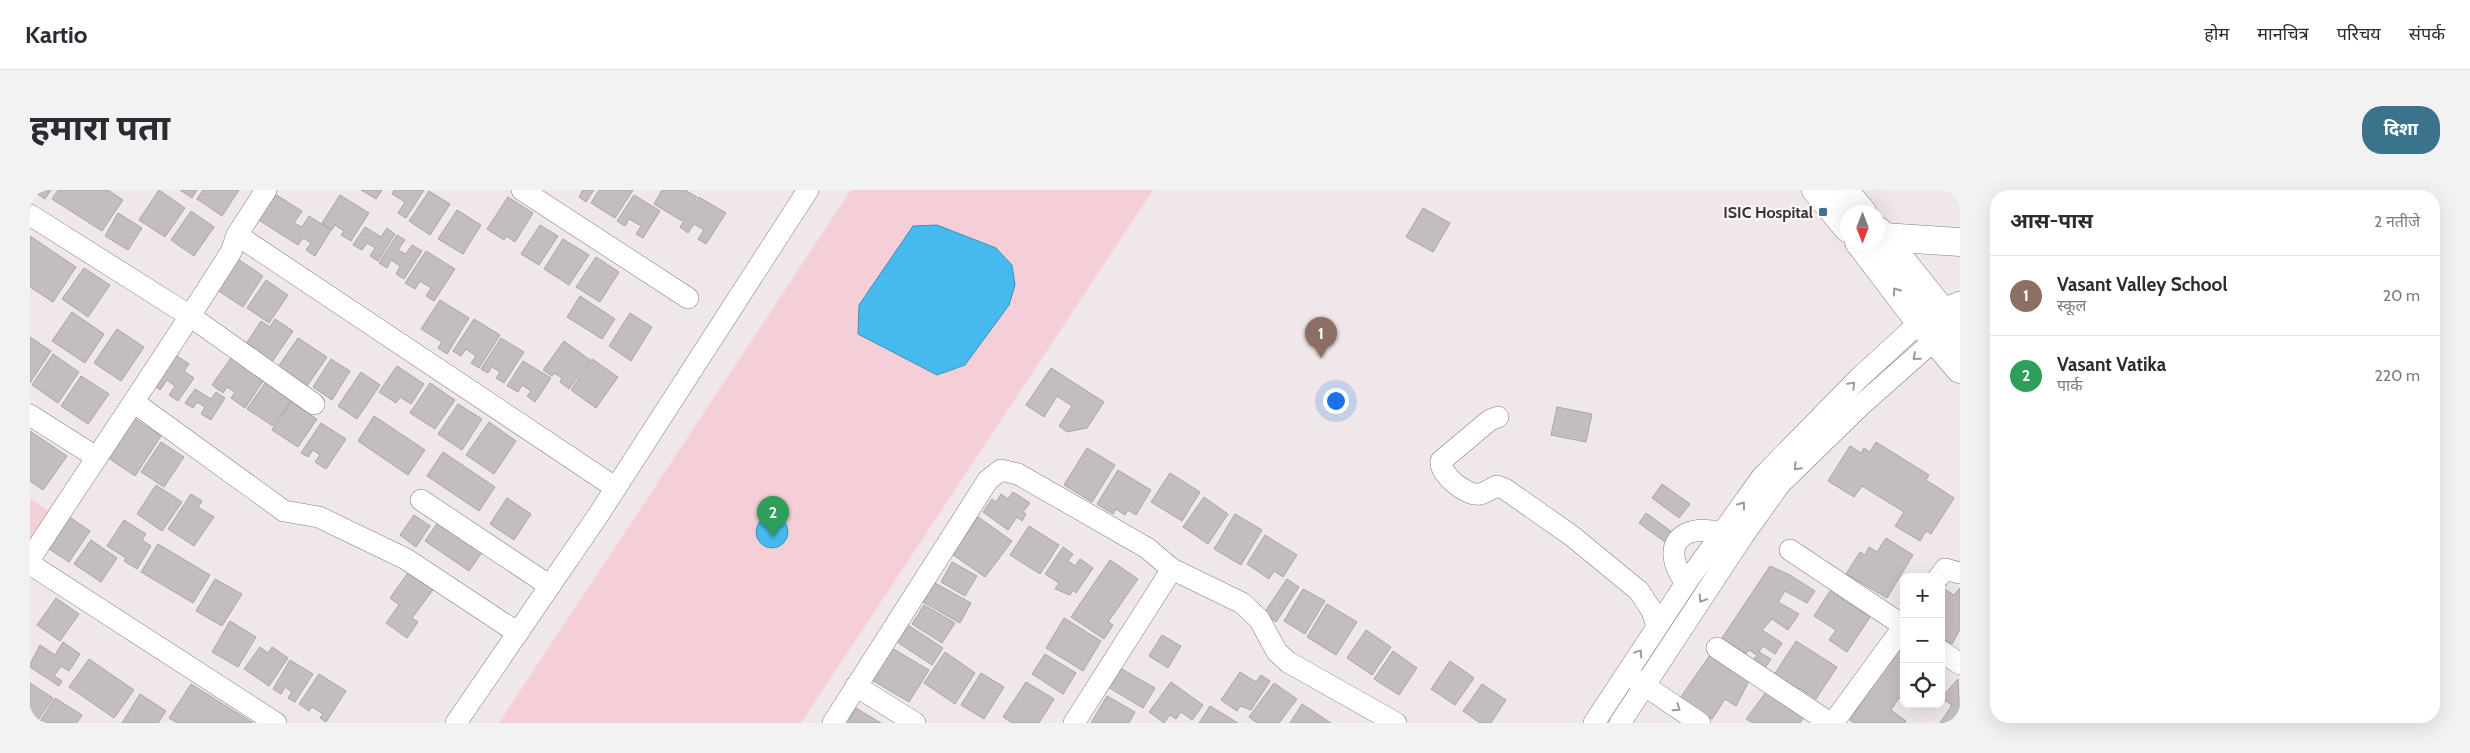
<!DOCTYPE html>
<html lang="hi">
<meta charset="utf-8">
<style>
:root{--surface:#fff;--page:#f2f2f3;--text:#2b2b33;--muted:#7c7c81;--line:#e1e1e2;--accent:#3b738d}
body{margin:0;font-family:Cabin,"Noto Sans Devanagari",sans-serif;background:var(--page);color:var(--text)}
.controls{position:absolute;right:15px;bottom:15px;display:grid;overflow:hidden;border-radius:10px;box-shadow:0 5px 20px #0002}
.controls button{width:45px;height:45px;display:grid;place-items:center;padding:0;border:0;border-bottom:1px solid var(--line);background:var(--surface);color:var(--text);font:25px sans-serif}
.compass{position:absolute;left:1810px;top:15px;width:45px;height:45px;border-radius:50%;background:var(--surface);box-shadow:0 5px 20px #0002;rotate:180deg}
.you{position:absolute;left:1305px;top:210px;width:18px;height:18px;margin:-12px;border:4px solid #fff;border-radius:50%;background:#1a73e8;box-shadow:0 0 0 8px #1a73e833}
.badge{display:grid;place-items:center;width:32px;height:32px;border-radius:50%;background:var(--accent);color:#fff;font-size:16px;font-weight:700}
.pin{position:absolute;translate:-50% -41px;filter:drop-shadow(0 1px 2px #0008)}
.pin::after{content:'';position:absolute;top:26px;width:18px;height:15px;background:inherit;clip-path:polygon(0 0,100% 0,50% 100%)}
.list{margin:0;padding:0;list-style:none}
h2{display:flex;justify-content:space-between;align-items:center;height:65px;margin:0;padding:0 20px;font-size:21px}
h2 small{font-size:16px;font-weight:400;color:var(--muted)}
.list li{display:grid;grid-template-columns:32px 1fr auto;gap:15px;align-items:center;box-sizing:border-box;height:80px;padding:0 20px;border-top:1px solid var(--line)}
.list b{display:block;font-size:19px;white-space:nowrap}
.list p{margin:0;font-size:16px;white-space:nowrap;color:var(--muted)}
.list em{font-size:16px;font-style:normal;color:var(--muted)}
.icon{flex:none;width:28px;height:28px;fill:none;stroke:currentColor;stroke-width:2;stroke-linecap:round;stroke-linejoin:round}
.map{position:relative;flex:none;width:1930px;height:533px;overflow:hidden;border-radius:20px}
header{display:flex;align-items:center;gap:30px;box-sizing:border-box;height:70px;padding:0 25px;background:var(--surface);border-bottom:1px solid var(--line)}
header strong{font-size:24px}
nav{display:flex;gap:28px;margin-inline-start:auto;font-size:18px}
.intro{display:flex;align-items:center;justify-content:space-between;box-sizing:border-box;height:120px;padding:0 30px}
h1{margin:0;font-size:35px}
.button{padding:12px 22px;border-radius:20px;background:var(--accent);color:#fff;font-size:18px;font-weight:700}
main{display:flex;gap:30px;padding:0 30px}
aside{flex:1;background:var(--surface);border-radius:20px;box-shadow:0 5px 20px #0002}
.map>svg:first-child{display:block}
</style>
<header>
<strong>Kartio</strong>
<nav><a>होम</a><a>मानचित्र</a><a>परिचय</a><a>संपर्क</a></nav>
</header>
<div class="intro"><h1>हमारा पता</h1><a class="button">दिशा</a></div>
<main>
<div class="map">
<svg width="1930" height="533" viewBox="0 0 1930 533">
<rect width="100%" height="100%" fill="#efe7e9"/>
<g fill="#f5cfd8">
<polygon points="821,0 1123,0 771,533 469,533"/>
<polygon points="0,309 19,321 0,349"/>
</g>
<g fill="#46baee" stroke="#4292b6">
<polygon points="907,35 966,58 982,75 985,95 979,115 935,175 907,185 828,144 829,115 883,36"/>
<circle cx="742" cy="342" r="16"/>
</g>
<g fill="#c4bdbf" stroke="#aca5a7">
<polygon points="1,0 21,0 15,9"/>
<polygon points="28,0 78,0 93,10 72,41 22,9"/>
<polygon points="129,0 155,18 135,47 109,30"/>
<polygon points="150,0 167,0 162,8"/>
<polygon points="173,0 209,0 192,26 167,9"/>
<polygon points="331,0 352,0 346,9"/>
<polygon points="364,0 394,0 376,28 368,23 375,12 362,4"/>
<polygon points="553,0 564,0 556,12 549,7"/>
<polygon points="569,0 603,0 585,28 561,13"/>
<polygon points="632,0 655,0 667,7 652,31 624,14"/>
<polygon points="240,1 272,21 264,33 272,37 279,26 301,40 285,66 276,60 281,53 273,48 268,55 224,27"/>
<polygon points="399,1 420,14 400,45 379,31"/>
<polygon points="310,5 339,23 321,51 311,45 314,41 305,35 302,40 292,33"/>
<polygon points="604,5 630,21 613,48 606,44 611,36 599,29 595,36 587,31"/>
<polygon points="478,7 503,23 485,52 476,46 474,50 457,39"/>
<polygon points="669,7 696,23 676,54 668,49 674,40 664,34 658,43 650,37"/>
<polygon points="1393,18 1420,33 1403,62 1376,47"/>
<polygon points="427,20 451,35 433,64 408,49"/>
<polygon points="161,21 184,37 164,66 141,50"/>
<polygon points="88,23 112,38 98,60 75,46"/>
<polygon points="510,35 528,46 509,75 491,64"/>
<polygon points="335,37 351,47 357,38 365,44 348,71 340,66 345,58 337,53 332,60 323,55"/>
<polygon points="367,45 375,50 368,60 376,64 382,55 392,61 374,89 366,84 370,76 361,70 357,78 349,73"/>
<polygon points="0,46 46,77 23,112 0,97"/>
<polygon points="533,49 559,65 539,95 514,79"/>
<polygon points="396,61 425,79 404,111 396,106 401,98 390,91 385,99 375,93"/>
<polygon points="205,67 233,86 213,117 184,98"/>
<polygon points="566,67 589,82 570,112 546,97"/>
<polygon points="54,78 80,95 58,127 32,109"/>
<polygon points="236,90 258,105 239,133 217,118"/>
<polygon points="550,106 585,129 572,149 537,127"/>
<polygon points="410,110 439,128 417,164 408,158 412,152 391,139"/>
<polygon points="42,122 74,144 55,173 22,151"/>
<polygon points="600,123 622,137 601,171 579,156"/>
<polygon points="245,129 263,141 240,175 214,157 231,131 240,137"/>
<polygon points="444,129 470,145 449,178 441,173 446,166 436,159 431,166 423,161"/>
<polygon points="87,139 114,157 91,191 64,173"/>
<polygon points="0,147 21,161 0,193"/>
<polygon points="268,148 297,167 277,196 248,177"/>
<polygon points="471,148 494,162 474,193 466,188 470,182 462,177 458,183 451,179"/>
<polygon points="534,151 560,170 539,199 530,192 532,188 524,183 522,186 513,180"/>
<polygon points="141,162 159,174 154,181 164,188 148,211 139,205 145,196 137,190 130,200 121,193"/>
<polygon points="23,164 49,182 28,213 2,195"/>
<polygon points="203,165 236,187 215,218 201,208 205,202 197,197 193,203 182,195"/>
<polygon points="301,169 320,181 302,210 283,197"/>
<polygon points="562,169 588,187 566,218 541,200"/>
<polygon points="493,171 521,188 505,212 497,206 501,201 492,195 488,202 477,196"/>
<polygon points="367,176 394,194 381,214 370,207 366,213 349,202"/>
<polygon points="1021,178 1074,212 1057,238 1037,242 1029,236 1042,216 1027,206 1014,227 996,215"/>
<polygon points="331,182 350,195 327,229 308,216"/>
<polygon points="51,186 79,204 58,234 31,216"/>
<polygon points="238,189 264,206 243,236 217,219"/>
<polygon points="400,193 425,210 405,239 380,223"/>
<polygon points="165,199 181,209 186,202 195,208 181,230 171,224 175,217 167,212 163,218 155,213"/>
<polygon points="261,212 287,229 268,257 242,240"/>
<polygon points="428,214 452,229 432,260 408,244"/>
<polygon points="1527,217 1562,224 1556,252 1521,245"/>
<polygon points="101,226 131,246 105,286 74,265"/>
<polygon points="344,226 395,260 378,285 328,251"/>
<polygon points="459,232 486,251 464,284 436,265"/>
<polygon points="291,233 316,249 296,279 285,272 290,265 283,260 278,267 271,263"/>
<polygon points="0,241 37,266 13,300 0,291"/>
<polygon points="131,252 154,267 134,297 111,282"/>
<polygon points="1846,252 1899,285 1896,290 1924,308 1901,344 1896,341 1890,351 1865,336 1874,322 1832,296 1824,307 1798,291 1820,256 1831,263 1834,258 1840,262"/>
<polygon points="1057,258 1085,275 1062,312 1034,295"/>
<polygon points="413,262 465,297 449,321 397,286"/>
<polygon points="1088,280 1121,300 1106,325 1098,320 1095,325 1086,319 1083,324 1067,314"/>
<polygon points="1140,283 1170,302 1152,331 1121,312"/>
<polygon points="1632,294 1660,314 1649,328 1622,308"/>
<polygon points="126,295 152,312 132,341 107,324"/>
<polygon points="983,302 1000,313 993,322 996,324 992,331 987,327 978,340 953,322 962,309 966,312 971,304 978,309"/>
<polygon points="161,304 172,311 168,317 184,327 164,356 138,339"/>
<polygon points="1174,307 1198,324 1178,354 1153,337"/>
<polygon points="477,308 501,324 484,350 460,334"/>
<polygon points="1616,323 1642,342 1635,352 1609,333"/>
<polygon points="35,324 60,341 39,372 13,355"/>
<polygon points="1205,324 1232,340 1211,375 1184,359"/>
<polygon points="384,325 400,336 386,357 370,345"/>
<polygon points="948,327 982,351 955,387 922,364"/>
<polygon points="94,330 116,344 112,350 121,356 107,379 94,371 96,368 77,356"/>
<polygon points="409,331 453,361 439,381 395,351"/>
<polygon points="999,336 1029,355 1010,384 980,365"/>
<polygon points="1235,345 1267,365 1253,387 1244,381 1239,389 1217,374"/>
<polygon points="1856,348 1883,365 1857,408 1816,384 1830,362 1835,365 1839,357 1847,362"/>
<polygon points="61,350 87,368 71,392 44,374"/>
<polygon points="128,354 180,385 163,413 111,382"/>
<polygon points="1033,357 1043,364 1038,371 1045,376 1050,369 1063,378 1046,403 1043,400 1040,405 1025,399 1029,393 1015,384"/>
<polygon points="1080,370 1108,389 1078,432 1083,435 1074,449 1041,427"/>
<polygon points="922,372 947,386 935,406 911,392"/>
<polygon points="1740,376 1760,385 1785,401 1777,413 1755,401 1748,412 1769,424 1758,440 1742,429 1732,440 1752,453 1745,464 1733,456 1729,462 1741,469 1735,478 1723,471 1727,465 1719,460 1716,464 1704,456 1702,459 1690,451"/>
<polygon points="380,380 405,397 382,428 388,432 377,448 356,433 369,415 360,408"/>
<polygon points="185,389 212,404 192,436 166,421"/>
<polygon points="1257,389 1269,397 1246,432 1234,423"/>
<polygon points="905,393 941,413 930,433 893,412"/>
<polygon points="1911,397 1924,405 1930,398 1930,439 1922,454 1911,448"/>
<polygon points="1273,399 1295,411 1275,444 1254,431"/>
<polygon points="1800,401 1840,427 1817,462 1799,450 1806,440 1784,426"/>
<polygon points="26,408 49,424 30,451 7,435"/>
<polygon points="1297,414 1327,432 1306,465 1277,447"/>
<polygon points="894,415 925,433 912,453 882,434"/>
<polygon points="1034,428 1071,451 1053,481 1016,458"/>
<polygon points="200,431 226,447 208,477 182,462"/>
<polygon points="878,435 913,458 902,475 867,452"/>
<polygon points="1336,440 1361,457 1342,485 1317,468"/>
<polygon points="1132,445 1151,456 1138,478 1119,466"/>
<polygon points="1873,449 1874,511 1869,508 1861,520 1876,531 1875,533 1824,533 1820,530"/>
<polygon points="1766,451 1807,477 1786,509 1769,498 1766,503 1742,488"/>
<polygon points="33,452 50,464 39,481 31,476 24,486 32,491 29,496 0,477 0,474 10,455 25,465"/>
<polygon points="230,457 238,463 242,457 258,468 239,496 214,479"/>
<polygon points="860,457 899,480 879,512 840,489"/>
<polygon points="1363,461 1387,478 1369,505 1344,489"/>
<polygon points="915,462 945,483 925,514 894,493"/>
<polygon points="1015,464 1046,483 1033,504 1002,484"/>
<polygon points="1680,465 1720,489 1706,516 1695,509 1682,529 1650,508"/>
<polygon points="59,469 104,500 84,528 39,497"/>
<polygon points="260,470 283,484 265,512 258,508 262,502 255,497 251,504 243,499"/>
<polygon points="1420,471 1444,488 1425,515 1401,499"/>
<polygon points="1090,478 1125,498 1113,518 1078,497"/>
<polygon points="1210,482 1226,492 1231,485 1240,491 1221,520 1210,516 1207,521 1191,510"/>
<polygon points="951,483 974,497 954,529 931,515"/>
<polygon points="289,484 316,501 296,532 290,528 293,524 282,517 279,521 269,514"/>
<polygon points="1928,489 1930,533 1910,533 1922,515 1911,508"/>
<polygon points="996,492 1024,509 1009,533 982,533 973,527"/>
<polygon points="1141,492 1173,515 1162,530 1151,522 1146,529 1140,525 1134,533 1119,522"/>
<polygon points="0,493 23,508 6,533 0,533"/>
<polygon points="1244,493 1267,509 1249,533 1227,533 1219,527"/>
<polygon points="161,494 223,533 147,533 139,528"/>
<polygon points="1452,494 1476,510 1461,533 1450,533 1433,521"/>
<polygon points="1739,498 1777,523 1770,533 1723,533 1716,529"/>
<polygon points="110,504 136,521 128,533 92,533"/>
<polygon points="1077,506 1105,522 1099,533 1061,533"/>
<polygon points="25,508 52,525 47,533 9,533"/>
<polygon points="1272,514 1301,533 1260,533"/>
<polygon points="1180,516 1208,533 1169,533"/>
<polygon points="826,518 851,533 817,533"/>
</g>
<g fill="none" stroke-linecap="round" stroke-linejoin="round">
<defs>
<g id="minor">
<polyline points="492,0 658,108"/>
<polyline points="0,25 160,126 284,214"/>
<polyline points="207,45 586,298"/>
<polyline points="105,213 254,321 289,327 376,369 488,443"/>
<polyline points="0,225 66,267"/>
<path d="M1468 227 1460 230 1411 271C1409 284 1437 307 1450 304 1456 303 1461 298 1467 296L1475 299 1542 346 1609 401 1622 421 1627 436"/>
<polyline points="391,310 520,396"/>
<polyline points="1760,360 1874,436"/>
<path d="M0 369C67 266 136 165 201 62L207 45 236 0"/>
<polyline points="0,374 246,533"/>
<polyline points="1909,387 1915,379 1930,383"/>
<path d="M1656 393C1629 357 1650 332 1691 343"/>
<polyline points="1687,458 1800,533"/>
<polyline points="1911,461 1930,474"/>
<polyline points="1602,487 1670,533"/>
<polyline points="826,496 885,533"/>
<polyline points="426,533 569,324 778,0"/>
<polyline points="803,533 958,290 971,280 988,284 1117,358 1142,379 1212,413 1229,429 1247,462 1258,472 1366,533"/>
<polyline points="1044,533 1142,379"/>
<polyline points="1564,533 1656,393 1732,287 1828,189 1890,132 1910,120 1930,112"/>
<polyline points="1590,533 1713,346 1750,294 1829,217 1917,139"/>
<polyline points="1803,533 1874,436"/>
</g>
<g id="major">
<polyline points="1786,0 1818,38"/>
<polyline points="1813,0 1832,22"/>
<polyline points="1848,41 1930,144"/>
<polyline points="1853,47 1930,52"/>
<polyline points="1829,52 1890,132 1930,179"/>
</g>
</defs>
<use href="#minor" stroke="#847d7f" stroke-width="22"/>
<use href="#major" stroke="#847d7f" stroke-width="29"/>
<use href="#minor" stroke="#fff" stroke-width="21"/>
<use href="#major" stroke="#fff" stroke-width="28"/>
</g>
<defs><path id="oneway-chevron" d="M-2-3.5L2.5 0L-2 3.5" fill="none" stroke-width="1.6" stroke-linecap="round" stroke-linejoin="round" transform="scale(1.25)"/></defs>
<g stroke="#9b9a9a">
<use href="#oneway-chevron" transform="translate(1866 101) rotate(-126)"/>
<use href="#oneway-chevron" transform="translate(1886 167) rotate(139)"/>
<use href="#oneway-chevron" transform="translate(1822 195) rotate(-46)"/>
<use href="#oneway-chevron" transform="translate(1767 277) rotate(134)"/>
<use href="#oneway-chevron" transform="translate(1712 315) rotate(-54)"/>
<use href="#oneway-chevron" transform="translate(1672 409) rotate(123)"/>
<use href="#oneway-chevron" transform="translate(1609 463) rotate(-56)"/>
<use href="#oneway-chevron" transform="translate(1647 518) rotate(34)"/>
</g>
<rect fill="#3b738d" stroke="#fdf5f6" stroke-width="2" x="1788" y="17" width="10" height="10" rx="2.5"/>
<g text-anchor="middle" stroke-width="4.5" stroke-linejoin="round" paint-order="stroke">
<g font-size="16" font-weight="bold" fill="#373435" stroke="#fdf5f6" text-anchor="end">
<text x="1783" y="28">ISIC Hospital</text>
</g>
</g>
</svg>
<div class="controls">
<button>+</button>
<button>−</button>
<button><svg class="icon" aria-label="locate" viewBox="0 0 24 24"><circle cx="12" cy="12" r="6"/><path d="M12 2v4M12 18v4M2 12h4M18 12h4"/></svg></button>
</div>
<svg class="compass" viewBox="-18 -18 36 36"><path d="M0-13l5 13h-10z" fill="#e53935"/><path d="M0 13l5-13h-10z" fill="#7c7c81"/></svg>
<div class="you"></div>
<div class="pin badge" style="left:1291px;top:168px;background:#8d6e63">1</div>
<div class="pin badge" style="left:743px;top:347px;background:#2e9e5b">2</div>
</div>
<aside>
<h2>आस-पास<small>2 नतीजे</small></h2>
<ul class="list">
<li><span class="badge" style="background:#8d6e63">1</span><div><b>Vasant Valley School</b><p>स्कूल</p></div><em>20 m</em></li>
<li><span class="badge" style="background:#2e9e5b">2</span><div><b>Vasant Vatika</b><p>पार्क</p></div><em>220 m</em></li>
</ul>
</aside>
</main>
